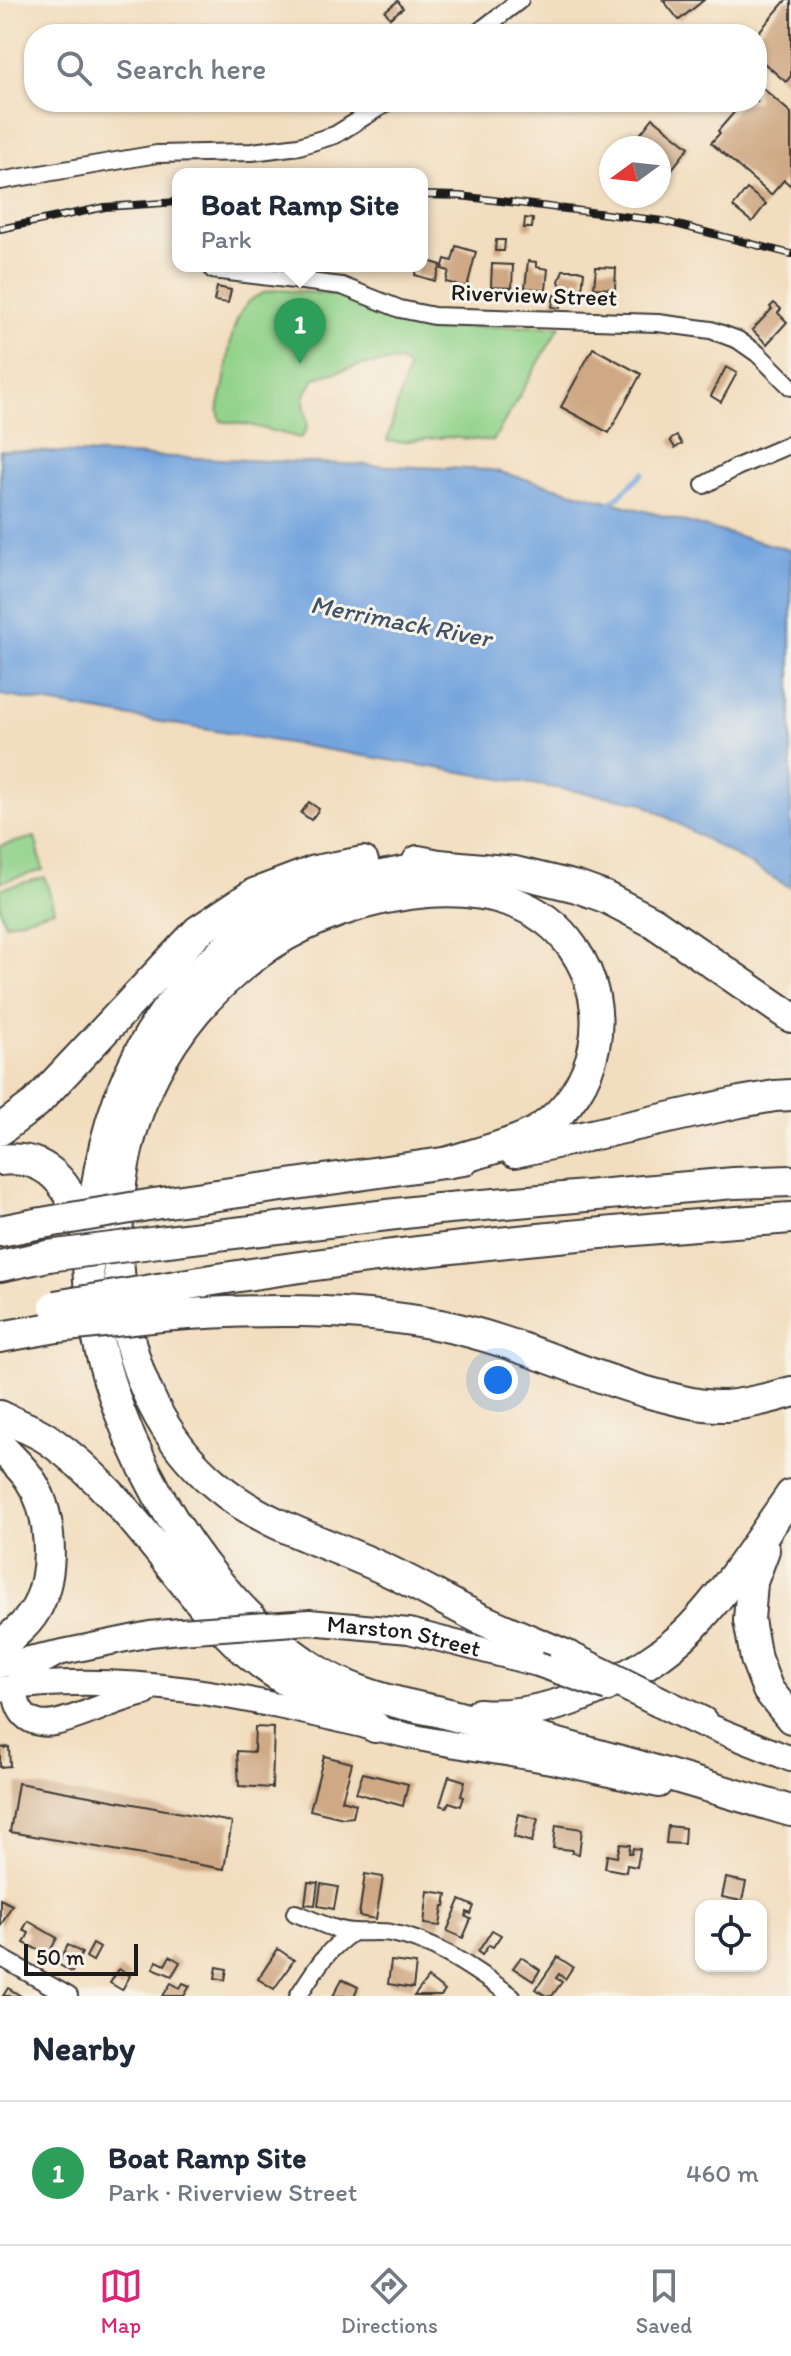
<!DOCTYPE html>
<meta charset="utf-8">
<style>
:root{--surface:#fff;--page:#f6f6f7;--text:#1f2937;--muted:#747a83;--line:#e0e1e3;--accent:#db2777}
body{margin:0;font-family:Itim,sans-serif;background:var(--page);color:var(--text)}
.controls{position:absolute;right:24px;bottom:24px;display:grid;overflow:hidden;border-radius:16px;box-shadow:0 2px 6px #0004}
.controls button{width:72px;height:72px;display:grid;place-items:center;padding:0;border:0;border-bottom:2px solid var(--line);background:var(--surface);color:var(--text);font:40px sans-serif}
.compass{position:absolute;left:599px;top:136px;width:72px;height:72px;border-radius:50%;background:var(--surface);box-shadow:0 2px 6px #0004;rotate:255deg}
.scale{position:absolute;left:24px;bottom:20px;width:114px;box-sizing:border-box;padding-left:8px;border:4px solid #1c1c1c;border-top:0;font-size:22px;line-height:28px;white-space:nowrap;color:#1c1c1c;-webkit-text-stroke:6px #f7f3e8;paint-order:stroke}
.you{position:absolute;left:498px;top:1380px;width:28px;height:28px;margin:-20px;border:6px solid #fff;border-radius:50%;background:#1a73e8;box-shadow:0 0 0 12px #1a73e833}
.badge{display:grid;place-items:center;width:52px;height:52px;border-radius:50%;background:var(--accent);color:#fff;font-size:26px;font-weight:700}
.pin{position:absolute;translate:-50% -66px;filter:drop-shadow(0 2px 4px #0008)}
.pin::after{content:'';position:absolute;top:42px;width:28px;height:24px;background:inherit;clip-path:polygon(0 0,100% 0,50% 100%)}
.popup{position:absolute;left:172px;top:168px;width:256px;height:104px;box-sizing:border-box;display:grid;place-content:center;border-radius:16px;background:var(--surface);filter:drop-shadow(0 2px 6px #0005);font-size:26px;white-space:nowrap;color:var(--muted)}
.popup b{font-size:30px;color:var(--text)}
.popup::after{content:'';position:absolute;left:50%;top:100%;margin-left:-16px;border:16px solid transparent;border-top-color:var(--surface)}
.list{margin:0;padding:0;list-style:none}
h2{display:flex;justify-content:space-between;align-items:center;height:104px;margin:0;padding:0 32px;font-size:34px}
h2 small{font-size:26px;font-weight:400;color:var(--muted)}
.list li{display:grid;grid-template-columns:52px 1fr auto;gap:24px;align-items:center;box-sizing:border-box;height:144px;padding:0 32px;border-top:2px solid var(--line)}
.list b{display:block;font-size:30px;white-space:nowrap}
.list p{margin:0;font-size:26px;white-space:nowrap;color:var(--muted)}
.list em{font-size:26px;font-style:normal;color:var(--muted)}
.icon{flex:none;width:44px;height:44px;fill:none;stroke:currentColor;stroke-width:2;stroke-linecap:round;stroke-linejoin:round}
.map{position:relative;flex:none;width:791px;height:1996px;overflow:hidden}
.search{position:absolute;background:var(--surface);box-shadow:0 2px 6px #0004;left:24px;right:24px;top:24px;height:88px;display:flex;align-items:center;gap:20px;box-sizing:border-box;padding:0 28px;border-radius:32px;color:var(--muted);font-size:30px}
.sheet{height:248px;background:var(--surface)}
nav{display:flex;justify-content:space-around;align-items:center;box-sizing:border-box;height:112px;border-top:2px solid var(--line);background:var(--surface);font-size:22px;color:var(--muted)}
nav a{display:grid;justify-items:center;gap:4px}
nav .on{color:var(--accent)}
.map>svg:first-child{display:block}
</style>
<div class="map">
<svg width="791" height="1996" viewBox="0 0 791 1996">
<rect width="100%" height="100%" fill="#f7f3e8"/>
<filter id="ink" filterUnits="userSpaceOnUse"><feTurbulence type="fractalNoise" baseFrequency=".0125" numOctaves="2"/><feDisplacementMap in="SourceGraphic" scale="16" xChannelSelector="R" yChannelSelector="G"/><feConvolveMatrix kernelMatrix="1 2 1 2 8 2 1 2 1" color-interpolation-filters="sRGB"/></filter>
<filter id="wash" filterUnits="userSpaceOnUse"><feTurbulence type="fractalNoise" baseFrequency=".006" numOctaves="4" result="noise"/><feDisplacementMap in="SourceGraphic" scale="32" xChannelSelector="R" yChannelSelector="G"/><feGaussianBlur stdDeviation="1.8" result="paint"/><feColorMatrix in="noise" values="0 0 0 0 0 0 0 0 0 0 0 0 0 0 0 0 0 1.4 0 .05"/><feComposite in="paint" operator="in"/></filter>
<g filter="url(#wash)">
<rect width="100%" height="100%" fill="#f2ddbe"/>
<g fill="#90d289" stroke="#567752" stroke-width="2">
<path d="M278 290 341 295 397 318 420 324 466 327 560 326 493 441 447 437 399 442 387 441 408 368 400 361 361 365 315 378C312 384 307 388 305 395 300 412 316 422 300 438L250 425 221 421C215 409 222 397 224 384 231 348 229 293 278 290Z"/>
<polygon points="35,837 43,870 0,882 0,846"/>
<polygon points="45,877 54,910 5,924 0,907 0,889"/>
</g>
<polygon fill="#73a4de" stroke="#48607d" stroke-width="2" points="0,450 492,470 791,550 791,888 640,802 0,695"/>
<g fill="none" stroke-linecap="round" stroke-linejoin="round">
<polyline stroke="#73a4de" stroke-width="5" points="609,505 643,473"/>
</g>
<g id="blocks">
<g fill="#cfa985">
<polygon points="663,0 704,0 679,20"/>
<polygon points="786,0 791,0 791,76 786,82 757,57 757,34"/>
<polygon points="398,1 403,8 390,18 385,11"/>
<polygon points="758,84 791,113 791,186 784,180 771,195 711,143 720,133 718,131 743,102 757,102"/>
<polygon points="653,118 689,147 672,169 659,159 659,148 631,146"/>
<polygon points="747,189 766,204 752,222 733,207"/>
<polygon points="525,218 533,219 532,228 524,228"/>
<polygon points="496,240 505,240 504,251 495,251"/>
<polygon points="456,246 476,252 467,287 446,282 449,271 442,269 445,259 452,261"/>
<polygon points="422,259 441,265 435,281 415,275 418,266 422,266"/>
<polygon points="528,261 536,262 536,267 548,269 546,290 525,288"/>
<polygon points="492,264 513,265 512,288 491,287"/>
<polygon points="596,267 616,268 615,289 594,288"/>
<polygon points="563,270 578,270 584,272 582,290 561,287 559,281"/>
<polygon points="217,287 231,290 228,303 214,301"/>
<polygon points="554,295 561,296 560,308 552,307"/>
<polygon points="774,303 781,309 778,313 787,322 767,344 752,330 772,309 770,307"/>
<polygon points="593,348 641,374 609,433 561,407"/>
<polygon points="726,367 737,373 721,402 711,396"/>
<polygon points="677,436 682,444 675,448 670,440"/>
<polygon points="309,802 319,809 311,820 301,813"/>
<polygon points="255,1727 274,1728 272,1788 239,1786 237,1751 254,1752"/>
<polygon points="9,1747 10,1766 0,1767 0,1748"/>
<polygon points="324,1756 352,1763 342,1800 356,1804 353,1817 343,1818 310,1810"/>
<polygon points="363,1773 408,1784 403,1806 356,1793"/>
<polygon points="449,1776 465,1781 461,1796 464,1797 461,1806 449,1802 447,1807 440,1805"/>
<polygon points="18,1783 232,1822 224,1869 10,1832"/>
<polygon points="519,1814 538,1819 532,1842 514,1837"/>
<polygon points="556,1825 582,1829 579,1854 572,1853 572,1850 553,1848"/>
<polygon points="668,1826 685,1828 684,1844 666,1843"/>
<polygon points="620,1844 630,1845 629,1853 632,1853 633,1848 640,1849 637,1867 627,1865 626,1872 605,1868 607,1855 617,1857"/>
<polygon points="365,1874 383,1877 376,1919 359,1916"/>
<polygon points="726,1878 746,1882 742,1901 722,1897"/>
<polygon points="308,1882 318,1883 315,1905 305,1904"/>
<polygon points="321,1884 338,1887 334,1909 318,1906"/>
<polygon points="428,1891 447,1894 445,1906 443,1906 440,1926 424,1924"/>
<polygon points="0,1899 12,1905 0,1927"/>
<polygon points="460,1900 474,1906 471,1914 467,1912 466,1917 471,1919 463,1938 447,1931"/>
<polygon points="28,1921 57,1938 48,1955 24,1943 29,1933 23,1930"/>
<polygon points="492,1930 501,1935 493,1947 489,1945 482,1955 478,1952"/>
<polygon points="93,1944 100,1948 93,1961 86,1957"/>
<polygon points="68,1945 82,1953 72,1972 58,1964"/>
<polygon points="278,1949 294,1960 274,1989 258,1979"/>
<polygon points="170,1956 180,1962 172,1976 153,1968 157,1961 165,1965"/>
<polygon points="521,1957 540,1970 533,1981 513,1968"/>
<polygon points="558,1957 573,1967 565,1979 559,1974 556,1978 562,1982 552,1996 546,1996 536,1989"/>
<polygon points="391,1961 416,1964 413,1988 388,1984"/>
<polygon points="217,1967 227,1969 225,1980 215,1978"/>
<polygon points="119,1969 130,1976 122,1990 110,1983"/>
<polygon points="428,1978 445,1991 441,1996 414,1996"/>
<polygon points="342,1979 358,1987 354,1996 333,1996"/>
<polygon points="171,1983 180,1988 183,1983 190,1986 184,1996 163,1996"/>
<polygon points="8,1988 21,1996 3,1996"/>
</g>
</g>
</g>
<g filter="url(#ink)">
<use href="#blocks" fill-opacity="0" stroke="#3c3934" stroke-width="2"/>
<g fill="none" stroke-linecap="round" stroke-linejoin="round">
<defs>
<g id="street">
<polyline points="476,34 520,0"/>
<polyline points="0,181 157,154 252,152 299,146 335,135 388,102"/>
<polyline points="213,270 342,286 400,309 434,316 658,323 711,330 738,340 758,354 791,387"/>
<polyline points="704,485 737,467 791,444"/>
<path d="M295 1913C314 1920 334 1931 354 1932 367 1933 378 1931 391 1933 438 1942 474 1970 512 1996"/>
<polyline points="0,1957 69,1996"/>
<path d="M298 1996C314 1971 327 1949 353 1932"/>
</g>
<g id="secondary">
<path id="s1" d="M309 1622 409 1631 538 1664"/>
<path d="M56 1654 27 1670 15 1686C16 1697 17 1708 25 1716 32 1723 44 1725 54 1723 84 1717 114 1699 145 1693"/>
<polyline points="0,1665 150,1634 180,1631"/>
<path d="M0 1689C140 1667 279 1706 414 1737 452 1745 490 1750 528 1757 572 1764 615 1776 659 1785"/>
<polyline points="686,1717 791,1759"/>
</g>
<g id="highway">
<polyline points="418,861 439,865 515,872 577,887 605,897 653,922 791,1017"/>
<path d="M439 865C407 872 375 876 344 884 295 898 251 926 214 959 142 1021 108 1105 95 1197 92 1219 88 1241 88 1263 93 1412 193 1598 323 1674 358 1694 398 1704 437 1711L635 1765 791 1811"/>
<polyline points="0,1130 36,1103 198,931 254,894 315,871 363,862"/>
<polyline points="515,1152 740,1102 775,1096 791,1095"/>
<path d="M0 1160C55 1153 72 1194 88 1236"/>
<path d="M446 1163C472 1154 517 1144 539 1130 599 1089 615 1008 573 948 509 855 349 893 270 945 227 974 189 1013 163 1058 119 1133 110 1222 123 1306 133 1375 162 1440 216 1485 260 1523 319 1540 371 1563 409 1579 444 1601 481 1619 509 1632 537 1643 565 1655"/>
<polyline points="154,1204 464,1160"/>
<polyline points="0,1231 36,1224"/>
<polyline points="159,1242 438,1209 734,1183 791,1181"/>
<polyline points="0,1266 48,1256"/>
<path d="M158 1289C368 1253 579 1233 791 1218"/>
<path d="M161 1316C255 1309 347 1307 440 1325 514 1339 582 1375 654 1394 677 1400 702 1407 726 1406 746 1404 771 1398 791 1392"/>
<polyline points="0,1337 57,1327"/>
<path d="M0 1416C16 1424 35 1430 49 1440 121 1490 168 1569 227 1633 267 1676 323 1702 375 1727"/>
<path d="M0 1446C9 1456 21 1467 29 1478 52 1511 55 1569 38 1605 30 1622 15 1634 0 1645"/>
<polyline points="764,1550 752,1582 749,1620 756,1659 768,1690 791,1718"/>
<polyline points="660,1702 702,1722"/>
<path d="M479 1714C548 1720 643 1677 691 1628 729 1588 759 1540 791 1495"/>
</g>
</defs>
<use href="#street" stroke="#3c3934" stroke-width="20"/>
<use href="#secondary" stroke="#3c3934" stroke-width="28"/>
<use href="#highway" stroke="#3c3934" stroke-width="34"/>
<use href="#street" stroke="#fff" stroke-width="16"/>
<use href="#secondary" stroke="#fff" stroke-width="24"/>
<use href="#highway" stroke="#fff" stroke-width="30"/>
<defs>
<g id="rail">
<polyline points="422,195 460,196 663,221 791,254"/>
<polyline points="0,229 105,207 178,202"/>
</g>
</defs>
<use href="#rail" stroke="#1c1c1c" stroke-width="8"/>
<use href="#rail" stroke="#f7f3e8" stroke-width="5" stroke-dasharray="15" stroke-linecap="butt"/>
<defs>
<g id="secondary-bridge">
<polyline points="180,1631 309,1622"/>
<polyline points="538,1664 608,1689"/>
</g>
<g id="highway-bridge">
<polyline points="36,1224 154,1204"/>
<polyline points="48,1256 159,1242"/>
<polyline points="55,1306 158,1289"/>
<polyline points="57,1327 161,1316"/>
<polyline points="565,1655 660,1702"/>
</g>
</defs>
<use href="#secondary-bridge" stroke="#3c3934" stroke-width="28" stroke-linecap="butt"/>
<use href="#highway-bridge" stroke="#3c3934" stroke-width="34" stroke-linecap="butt"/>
<use href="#secondary-bridge" stroke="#fff" stroke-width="24"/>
<use href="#highway-bridge" stroke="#fff" stroke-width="30"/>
</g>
</g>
<g text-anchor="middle" stroke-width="6" stroke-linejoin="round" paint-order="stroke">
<g font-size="24" fill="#1c1c1c" stroke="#f7f3e8">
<text transform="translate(534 295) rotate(2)" y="8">Riverview Street</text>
<text dy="8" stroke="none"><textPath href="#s1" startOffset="96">Marston Street</textPath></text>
</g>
<g font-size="26" font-style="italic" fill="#3f526a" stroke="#f7f3e8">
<text transform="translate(401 621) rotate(11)" y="9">Merrimack River</text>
</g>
</g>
</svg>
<div class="controls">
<button><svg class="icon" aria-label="locate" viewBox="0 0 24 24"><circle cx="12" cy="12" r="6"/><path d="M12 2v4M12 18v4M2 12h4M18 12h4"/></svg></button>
</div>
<svg class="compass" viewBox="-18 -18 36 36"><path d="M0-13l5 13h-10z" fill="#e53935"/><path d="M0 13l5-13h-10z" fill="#747a83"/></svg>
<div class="scale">50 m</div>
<div class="you"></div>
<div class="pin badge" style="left:300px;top:364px;background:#2e9e5b">1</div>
<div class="popup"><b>Boat Ramp Site</b>Park</div>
<div class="search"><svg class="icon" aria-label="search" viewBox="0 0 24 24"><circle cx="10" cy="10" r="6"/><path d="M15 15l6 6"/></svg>Search here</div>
</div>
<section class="sheet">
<h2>Nearby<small></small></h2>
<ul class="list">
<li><span class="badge" style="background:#2e9e5b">1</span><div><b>Boat Ramp Site</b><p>Park · Riverview Street</p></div><em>460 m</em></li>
</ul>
</section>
<nav>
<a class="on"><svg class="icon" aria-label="map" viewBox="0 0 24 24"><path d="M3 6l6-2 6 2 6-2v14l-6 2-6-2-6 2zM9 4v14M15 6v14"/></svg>Map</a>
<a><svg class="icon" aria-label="directions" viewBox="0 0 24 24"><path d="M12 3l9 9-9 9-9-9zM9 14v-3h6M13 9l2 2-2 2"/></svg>Directions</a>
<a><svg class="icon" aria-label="saved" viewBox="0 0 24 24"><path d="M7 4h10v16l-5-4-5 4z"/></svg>Saved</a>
</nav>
